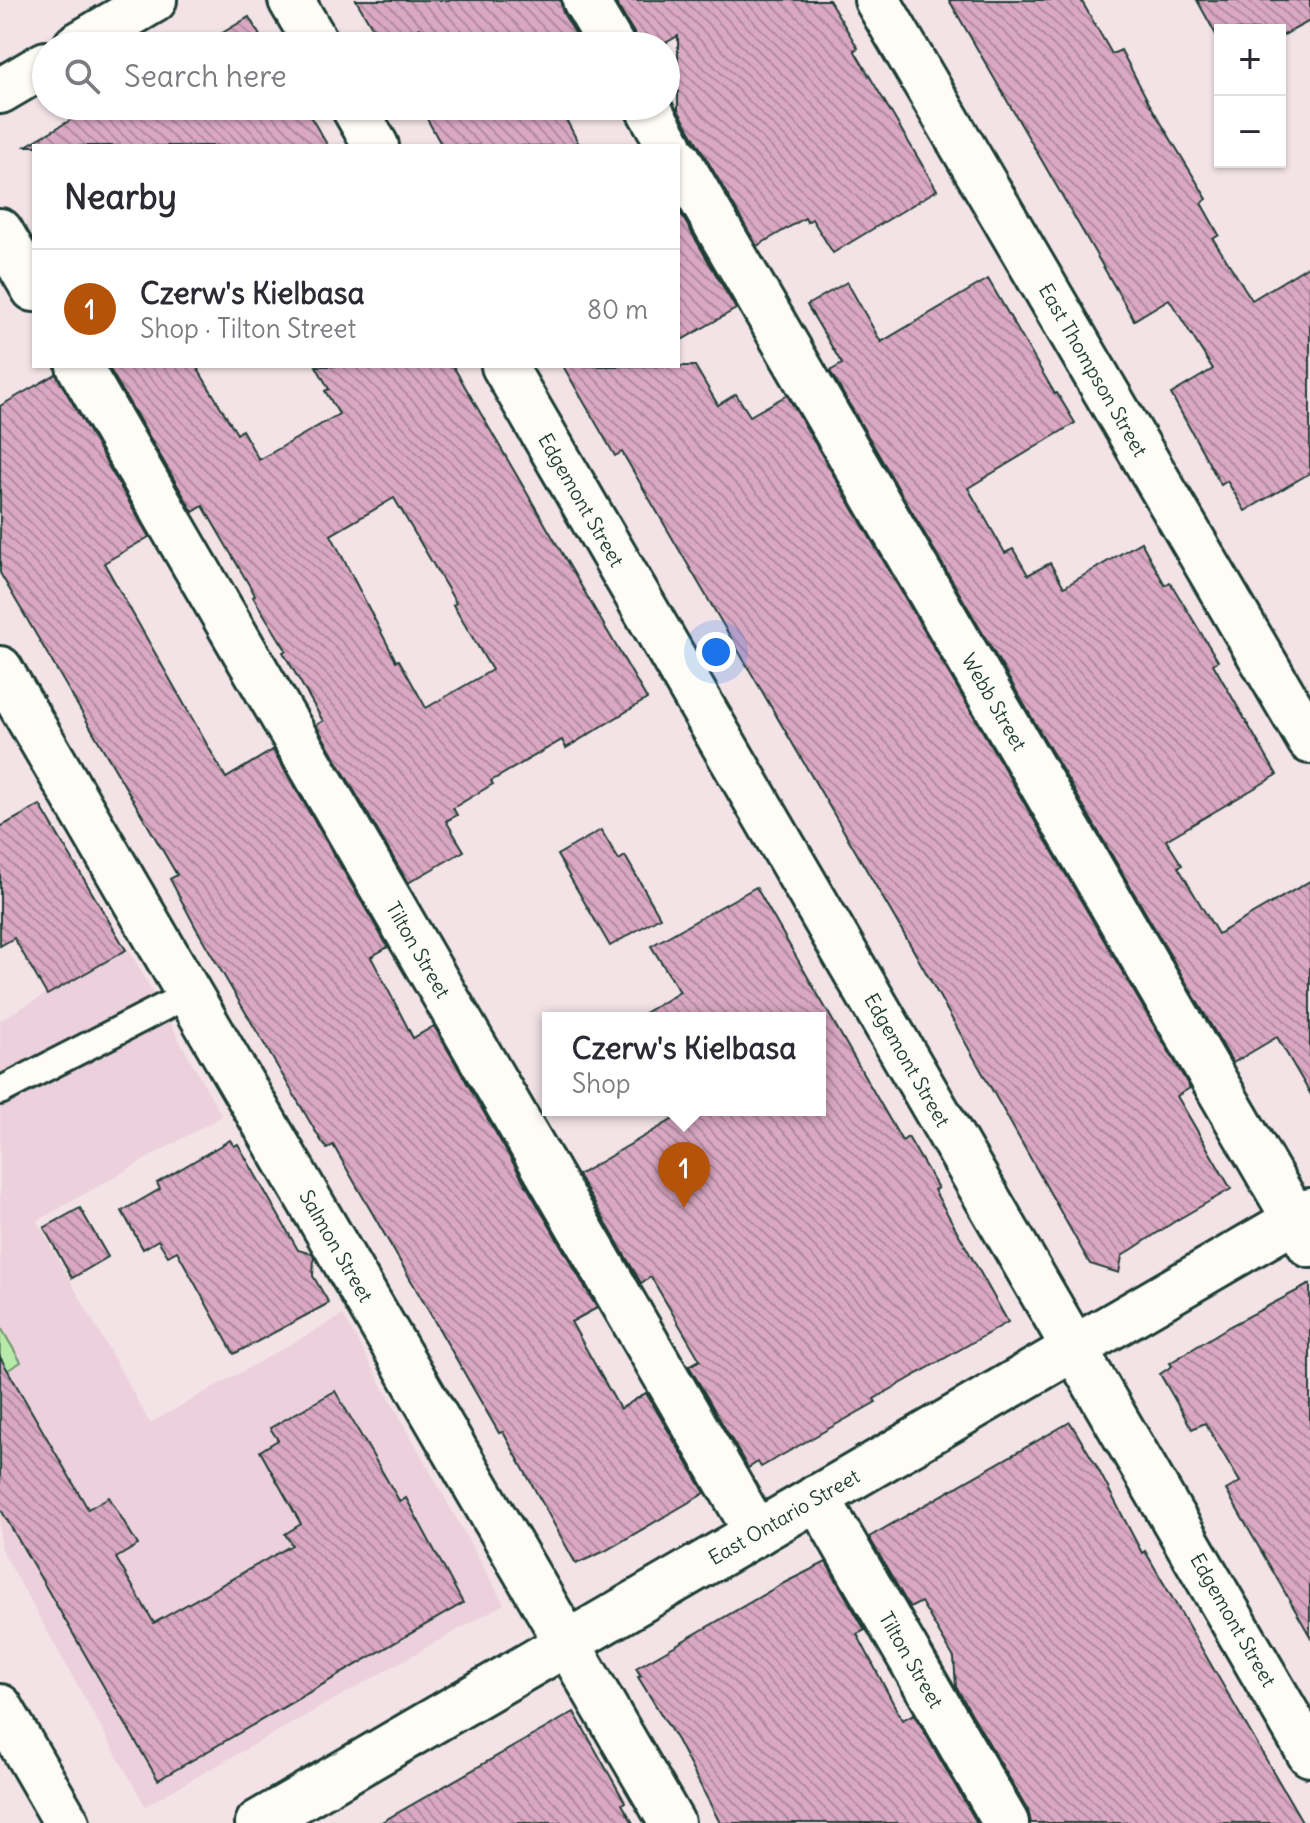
<!DOCTYPE html>
<meta charset="utf-8">
<style>
:root{--surface:#fff;--page:#f2f2f3;--text:#2b2b33;--muted:#7c7c81;--line:#e1e1e2;--accent:#b45309}
body{margin:0;font-family:Delius,sans-serif;background:var(--page);color:var(--text)}
.controls{position:absolute;right:24px;top:24px;display:grid;overflow:hidden;border-radius:0px;box-shadow:0 2px 6px #0004}
.controls button{width:72px;height:72px;display:grid;place-items:center;padding:0;border:0;border-bottom:2px solid var(--line);background:var(--surface);color:var(--text);font:40px sans-serif}
.you{position:absolute;left:716px;top:652px;width:28px;height:28px;margin:-20px;border:6px solid #fff;border-radius:50%;background:#1a73e8;box-shadow:0 0 0 12px #1a73e833}
.badge{display:grid;place-items:center;width:52px;height:52px;border-radius:50%;background:var(--accent);color:#fff;font-size:26px;font-weight:700}
.pin{position:absolute;translate:-50% -66px;filter:drop-shadow(0 2px 4px #0008)}
.pin::after{content:'';position:absolute;top:42px;width:28px;height:24px;background:inherit;clip-path:polygon(0 0,100% 0,50% 100%)}
.popup{position:absolute;left:542px;top:1012px;width:284px;height:104px;box-sizing:border-box;display:grid;place-content:center;border-radius:0px;background:var(--surface);filter:drop-shadow(0 2px 6px #0005);font-size:26px;white-space:nowrap;color:var(--muted)}
.popup b{font-size:30px;color:var(--text)}
.popup::after{content:'';position:absolute;left:50%;top:100%;margin-left:-16px;border:16px solid transparent;border-top-color:var(--surface)}
.list{margin:0;padding:0;list-style:none}
h2{display:flex;justify-content:space-between;align-items:center;height:104px;margin:0;padding:0 32px;font-size:34px}
h2 small{font-size:26px;font-weight:400;color:var(--muted)}
.list li{display:grid;grid-template-columns:52px 1fr auto;gap:24px;align-items:center;box-sizing:border-box;height:120px;padding:0 32px;border-top:2px solid var(--line)}
.list b{display:block;font-size:30px;white-space:nowrap}
.list p{margin:0;font-size:26px;white-space:nowrap;color:var(--muted)}
.list em{font-size:26px;font-style:normal;color:var(--muted)}
.icon{flex:none;width:44px;height:44px;fill:none;stroke:currentColor;stroke-width:2;stroke-linecap:round;stroke-linejoin:round}
.map{position:relative;flex:none;width:1310px;height:1823px;overflow:hidden}
.search{position:absolute;background:var(--surface);box-shadow:0 2px 6px #0004;left:32px;top:32px;width:648px;height:88px;display:flex;align-items:center;gap:20px;box-sizing:border-box;padding:0 28px;border-radius:44px;color:var(--muted);font-size:30px}
.panel{position:absolute;background:var(--surface);box-shadow:0 2px 6px #0004;left:32px;top:144px;width:648px;height:224px;border-radius:0px}
.map>svg:first-child{display:block}
</style>
<div class="map">
<svg width="1310" height="1823" viewBox="0 0 1310 1823">
<defs>
<pattern id="building-back-hatch" width="6" height="6" patternUnits="userSpaceOnUse" patternTransform="scale(2)"><rect width="6" height="6" fill="#dba8c3"/><path d="M-1 5l2 2M0 0l6 6M5-1l2 2" fill="none" stroke="#b18a9f"/></pattern>
</defs>
<rect width="100%" height="100%" fill="#f3e3e7"/>
<filter id="ink" filterUnits="userSpaceOnUse"><feTurbulence type="fractalNoise" baseFrequency=".0125" numOctaves="2"/><feDisplacementMap in="SourceGraphic" scale="16" xChannelSelector="R" yChannelSelector="G"/><feConvolveMatrix kernelMatrix="1 2 1 2 8 2 1 2 1" color-interpolation-filters="sRGB"/></filter>
<g filter="url(#ink)">
<polygon fill="#ecd1dc" points="128,948 222,1116 37,1221 150,1423 343,1315 504,1604 145,1806 0,1547 0,1020"/>
<polygon fill="#b8eaaa" stroke="#6c946f" stroke-width="2" points="0,1326 21,1362 0,1375"/>
<g fill="url(#building-back-hatch)" stroke="#1f3d34" stroke-width="2" fill-rule="evenodd">
<polygon points="356,0 560,0 563,13 583,46 430,46 419,28 389,46 383,46"/>
<polygon points="614,0 829,0 858,48 854,50 937,190 833,253 812,219 807,222 805,218 757,246 678,110 678,36 660,46 637,46 634,33"/>
<polygon points="949,0 1081,0 1112,54 1121,50 1149,103 1207,199 1201,203 1219,235 1213,239 1252,300 1310,265 1310,473 1245,511 1227,481 1221,485 1171,394 1213,369 1169,299 1134,320"/>
<polygon points="1197,0 1310,0 1310,21 1280,37 1280,30 1220,30 1220,42"/>
<polygon points="249,17 266,46 199,46 219,35"/>
<polygon points="95,106 304,106 328,146 26,146"/>
<polygon points="425,106 559,106 580,146 442,146 421,108"/>
<polygon points="678,209 736,309 678,342"/>
<polygon points="988,279 1055,394 1057,393 1075,423 968,488 1005,553 1013,549 1028,575 1050,563 1064,587 1141,542 1165,585 1170,582 1218,661 1213,664 1277,775 1166,840 1182,865 1178,867 1218,934 1310,881 1310,1093 1277,1037 1233,1063 830,371 842,364 807,305 847,282 881,342"/>
<path d="M108 366H196L237 434 242 430 259 460 339 414 325 391 329 389 316 366H453L647 699 566 748 562 740 491 781 493 784 453 808 457 815 446 821 464 851 408 883 316 725 323 721 283 652 286 650 253 597 255 595 203 506 193 512ZM394 498 456 603 453 605 492 670 426 708 399 660 396 661 331 535Z"/>
<polygon points="563,366 695,366 718,405 736,394 750,416 787,395 1190,1088 1177,1096 1231,1189 1177,1220 1122,1256 1119,1273 1090,1264 911,946 622,452 615,456"/>
<polygon points="56,374 149,537 104,563 226,778 273,750 388,947 371,957 413,1038 434,1026 597,1308 571,1322 620,1409 646,1393 705,1493 605,1551 576,1564 503,1432 499,1433 333,1145 327,1149 320,1139 196,928 170,879 177,875 0,573 0,406"/>
<polygon points="40,805 126,950 47,995 14,938 0,946 0,827"/>
<polygon points="601,830 619,860 625,856 660,917 610,946 557,855"/>
<polygon points="756,887 902,1141 908,1137 938,1188 934,1190 1008,1322 874,1399 876,1402 761,1467 758,1462 748,1468 689,1366 700,1360 651,1277 641,1283 578,1175 689,1110 820,1110 820,1018 636,1018 680,992 651,946"/>
<polygon points="230,1140 234,1146 238,1144 298,1250 312,1254 314,1258 313,1276 329,1303 234,1354 177,1251 168,1256 158,1240 143,1249 122,1211 160,1189 157,1183"/>
<polygon points="80,1208 108,1257 72,1278 44,1228"/>
<polygon points="1310,1284 1310,1636 1226,1490 1240,1482 1205,1423 1192,1429 1160,1374 1172,1366 1170,1363 1230,1326"/>
<polygon points="0,1357 88,1509 109,1497 138,1545 116,1558 154,1623 292,1545 285,1534 301,1524 260,1451 278,1440 270,1428 335,1391 400,1502 406,1498 463,1603 158,1780 0,1508"/>
<polygon points="1070,1422 1096,1465 1142,1553 1145,1551 1303,1823 1031,1823 1028,1810 956,1687 954,1658 921,1602 910,1608 869,1537"/>
<polygon points="826,1562 865,1630 857,1634 902,1720 914,1714 977,1823 720,1823 677,1740 638,1677 641,1676 636,1668 782,1584"/>
<polygon points="574,1712 625,1802 622,1804 633,1823 380,1823"/>
</g>
<g fill="none" stroke-linecap="round" stroke-linejoin="round">
<defs>
<polyline id="service" points="0,1091 189,994"/>
<g id="minor">
<polyline points="291,0 318,46"/>
<polyline points="585,0 612,46"/>
<polyline points="877,0 1310,741"/>
<polyline points="76,46 154,0"/>
<polyline points="0,91 46,64"/>
<polyline points="353,106 376,146"/>
<polyline points="647,106 670,146"/>
<polyline points="678,159 1310,1245"/>
<polyline points="0,231 34,289"/>
<polyline points="79,366 757,1533"/>
<polyline points="504,366 1310,1754"/>
<polyline points="0,669 672,1823"/>
<polyline points="817,1497 1006,1823"/>
<polyline points="258,1823 1310,1211"/>
</g>
<polyline id="secondary" points="0,1707 67,1823"/>
</defs>
<use href="#service" stroke="#1f3d34" stroke-width="32"/>
<use href="#minor" stroke="#1f3d34" stroke-width="50"/>
<use href="#secondary" stroke="#1f3d34" stroke-width="50"/>
<use href="#service" stroke="#fdfcf7" stroke-width="26"/>
<use href="#minor" stroke="#fdfcf7" stroke-width="44"/>
<use href="#secondary" stroke="#fdfcf7" stroke-width="44"/>
</g>
</g>
<g text-anchor="middle" stroke-width="8" stroke-linejoin="round" paint-order="stroke">
<g font-size="20" fill="#1f3d34" stroke="#fdfcf7">
<text transform="translate(1093 370) rotate(60)" y="7">East Thompson Street</text>
<text transform="translate(581 500) rotate(60)" y="7">Edgemont Street</text>
<text transform="translate(994 702) rotate(60)" y="7">Webb Street</text>
<text transform="translate(418 950) rotate(60)" y="7">Tilton Street</text>
<text transform="translate(907 1060) rotate(60)" y="7">Edgemont Street</text>
<text transform="translate(336 1246) rotate(60)" y="7">Salmon Street</text>
<text transform="translate(784 1517) rotate(-30)" y="7">East Ontario Street</text>
<text transform="translate(1233 1620) rotate(60)" y="7">Edgemont Street</text>
<text transform="translate(911 1660) rotate(60)" y="7">Tilton Street</text>
</g>
</g>
</svg>
<div class="controls">
<button>+</button>
<button>−</button>
</div>
<div class="you"></div>
<div class="pin badge" style="left:684px;top:1208px">1</div>
<div class="popup"><b>Czerw's Kielbasa</b>Shop</div>
<div class="search"><svg class="icon" aria-label="search" viewBox="0 0 24 24"><circle cx="10" cy="10" r="6"/><path d="M15 15l6 6"/></svg>Search here</div>
<section class="panel">
<h2>Nearby<small></small></h2>
<ul class="list">
<li><span class="badge">1</span><div><b>Czerw's Kielbasa</b><p>Shop · Tilton Street</p></div><em>80 m</em></li>
</ul>
</section>
</div>
